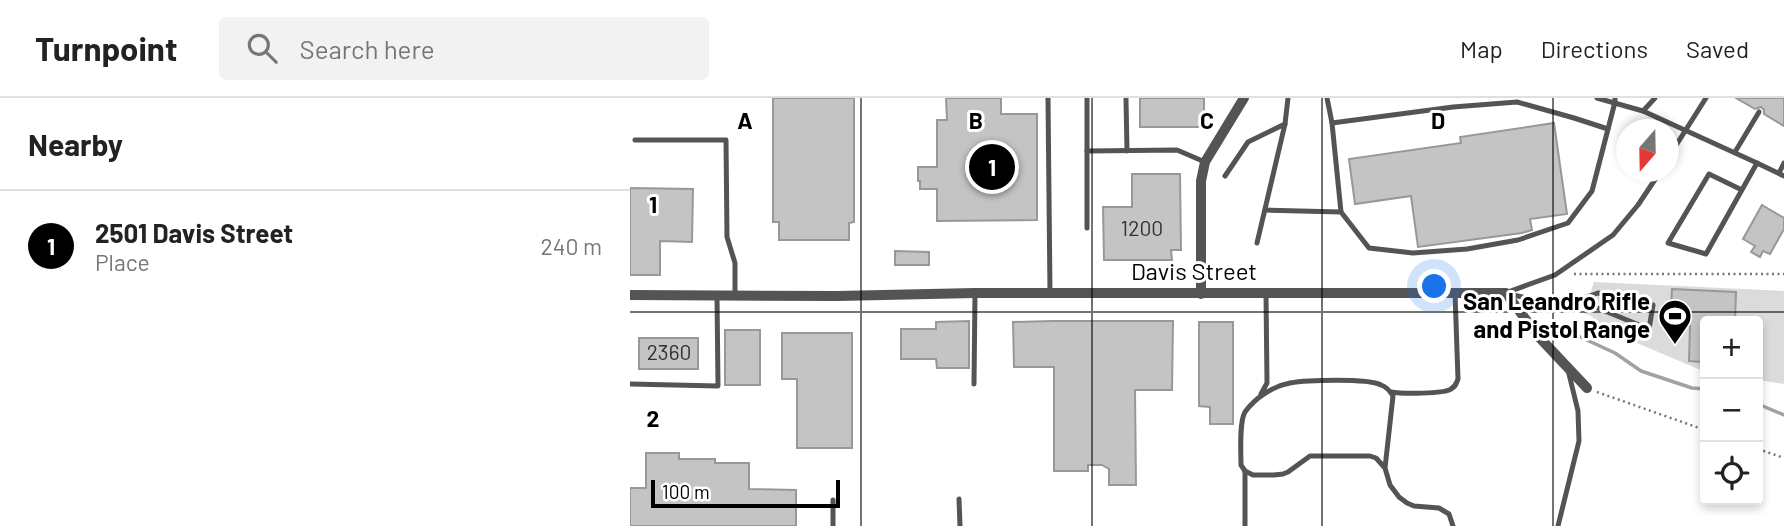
<!DOCTYPE html>
<meta charset="utf-8">
<style>
:root{--surface:#fff;--page:#f2f2f2;--text:#222;--muted:#767676;--line:#e0e0e0;--accent:#000}
body{margin:0;font-family:Barlow,sans-serif;background:var(--page);color:var(--text)}
.controls{position:absolute;right:21px;bottom:21px;display:grid;overflow:hidden;border-radius:7px;box-shadow:0 4px 10px #0003}
.controls button{width:63px;height:63px;display:grid;place-items:center;padding:0;border:0;border-bottom:2px solid var(--line);background:var(--surface);color:var(--text);font:35px sans-serif}
.compass{position:absolute;left:986px;top:21px;width:63px;height:63px;border-radius:50%;background:var(--surface);box-shadow:0 4px 10px #0003;rotate:200deg}
.scale{position:absolute;left:21px;bottom:18px;width:189px;box-sizing:border-box;padding-left:7px;border:4px solid #000;border-top:0;font-size:19px;line-height:24px;white-space:nowrap;color:#000;-webkit-text-stroke:5px #fff;paint-order:stroke}
.you{position:absolute;left:805px;top:189px;width:24px;height:24px;margin:-18px;border:5px solid #fff;border-radius:50%;background:#1a73e8;box-shadow:0 0 0 10px #1a73e833}
.badge{display:grid;place-items:center;width:46px;height:46px;border-radius:50%;background:var(--accent);color:#fff;font-size:23px;font-weight:700}
.pin{position:absolute;translate:-50% -50%;border:4px solid #fff;box-shadow:0 2px 7px #0006}
.list{margin:0;padding:0;list-style:none}
h2{display:flex;justify-content:space-between;align-items:center;height:91px;margin:0;padding:0 28px;font-size:30px}
h2 small{font-size:23px;font-weight:400;color:var(--muted)}
.list li{display:grid;grid-template-columns:46px 1fr auto;gap:21px;align-items:center;box-sizing:border-box;height:112px;padding:0 28px;border-top:2px solid var(--line)}
.list b{display:block;font-size:26px;white-space:nowrap}
.list p{margin:0;font-size:23px;white-space:nowrap;color:var(--muted)}
.list em{font-size:23px;font-style:normal;color:var(--muted)}
.icon{flex:none;width:38px;height:38px;fill:none;stroke:currentColor;stroke-width:2;stroke-linecap:round;stroke-linejoin:round}
.map{position:relative;flex:none;width:1154px;height:428px;overflow:hidden}
header{display:flex;align-items:center;gap:42px;box-sizing:border-box;height:98px;padding:0 35px;background:var(--surface);border-bottom:2px solid var(--line)}
header strong{font-size:33px}
nav{display:flex;gap:38px;margin-inline-start:auto;font-size:24px}
.search{width:490px;height:63px;background:var(--page);display:flex;align-items:center;gap:18px;box-sizing:border-box;padding:0 24px;border-radius:7px;color:var(--muted);font-size:26px}
main{display:flex}
aside{flex:1;background:var(--surface)}
.map>svg:first-child{display:block}
</style>
<header>
<strong>Turnpoint</strong>
<div class="search"><svg class="icon" aria-label="search" viewBox="0 0 24 24"><circle cx="10" cy="10" r="6"/><path d="M15 15l6 6"/></svg>Search here</div>
<nav><a>Map</a><a>Directions</a><a>Saved</a></nav>
</header>
<main>
<aside>
<h2>Nearby<small></small></h2>
<ul class="list">
<li><span class="badge">1</span><div><b>2501 Davis Street</b><p>Place</p></div><em>240 m</em></li>
</ul>
</aside>
<div class="map">
<svg width="1154" height="428" viewBox="0 0 1154 428">
<rect width="100%" height="100%" fill="#fff"/>
<polygon fill="#dbdbdb" points="964,184 1154,193 1154,286 1128,282 1128,223 1075,223 1075,272 1068,271 960,225 963,219 954,215"/>
<g fill="none" stroke-linecap="round" stroke-linejoin="round">
<g stroke="#a2a2a2" stroke-width="3.5">
<polyline points="933,231 985,255 1011,273 1062,290 1075,291"/>
<polyline points="1128,306 1154,317"/>
</g>
</g>
<g fill="#c4c4c4" stroke="#989898" stroke-width="2">
<polygon points="143,0 224,0 224,124 219,125 219,142 149,142 149,124 143,124"/>
<polygon points="316,0 371,0 371,16 407,16 407,122 307,123 307,91 290,91 290,83 288,83 288,69 307,69 307,22 317,22"/>
<rect x="510" y="0" width="64" height="29"/>
<polygon points="1106,0 1154,0 1154,28 1134,16 1134,12 1131,9 1125,11"/>
<polygon points="924,25 937,116 900,121 902,132 892,135 788,149 781,98 725,106 719,61 831,45 830,39"/>
<polygon points="502,76 550,76 551,152 541,152 542,162 474,162 473,109 502,109"/>
<polygon points="0,90 63,91 62,144 30,143 30,177 0,177"/>
<polygon points="1132,107 1154,120 1154,131 1140,156 1133,153 1130,159 1121,154 1125,148 1113,141"/>
<polygon points="265,153 299,154 299,167 265,167"/>
<polygon points="1042,191 1106,194 1105,223 1075,223 1073,264 1059,263 1060,228 1040,227"/>
<polygon points="339,223 339,270 307,270 306,261 271,261 271,231 306,231 306,224"/>
<polygon points="423,223 543,223 542,292 505,292 506,387 479,387 479,371 472,367 458,367 458,373 424,373 424,269 384,269 383,224"/>
<polygon points="569,224 603,224 603,326 580,326 580,309 569,308"/>
<rect x="95" y="232" width="35" height="55"/>
<polygon points="152,235 222,235 222,350 167,350 167,281 152,281"/>
<rect x="9" y="240" width="59" height="31"/>
<polygon points="16,355 49,355 49,361 85,361 85,365 119,365 119,391 166,392 166,428 0,428 0,390 16,390"/>
</g>
<g fill="none" stroke-linecap="round" stroke-linejoin="round">
<g stroke="#767676" stroke-width="2.5" stroke-dasharray="2 3.5" stroke-linecap="butt">
<polyline points="944,176 1154,176"/>
<polyline points="967,294 1075,332"/>
<polyline points="1128,351 1154,360"/>
</g>
<g stroke="#545454" stroke-width="5">
<polyline points="418,0 420,195"/>
<polyline points="457,0 457,53 547,52 575,64"/>
<polyline points="697,0 702,25 711,114"/>
<polyline points="967,0 1013,13 1127,65 1076,156 1038,145 1079,76 1112,92"/>
<polyline points="496,1 497,53"/>
<polyline points="1013,13 1025,0"/>
<polyline points="702,25 823,9 887,4 944,20 978,31"/>
<polyline points="5,42 96,42 97,139 105,165 105,198"/>
<polyline points="1105,54 1129,14"/>
<polyline points="1038,60 1076,0"/>
<polyline points="1127,65 1154,78"/>
<polyline points="1149,75 1154,65"/>
<polyline points="595,78 618,44 655,26"/>
<polyline points="635,112 711,114 739,150 783,155 837,151 888,142 938,125 962,93 985,4 985,0"/>
<polyline points="457,130 457,53"/>
<polyline points="627,145 655,26 658,0"/>
<polyline points="878,194 925,177 983,137 1008,107 1030,74"/>
<polyline points="879,196 928,207 948,202 1019,231 1023,207 968,195 948,202"/>
<polyline points="0,286 88,288 87,198"/>
<polyline points="344,286 345,195"/>
<path d="M761 294C772 296 814 296 821 291 826 288 826 286 828 281L825 195"/>
<polyline points="631,296 637,285 636,196"/>
<path d="M755 370 746 360 740 358H680L658 374 653 376 644 377H623L615 373 611 367C611 355 609 324 615 314 625 300 643 288 660 285 676 282 738 280 751 287 757 289 760 293 763 298L755 370 760 387 769 399 777 405 784 408 809 410 819 416 823 428"/>
<polyline points="329,401 330,428"/>
<polyline points="203,428 203,402"/>
<polyline points="615,428 615,373"/>
<polyline points="928,428 949,343 948,313 939,276"/>
</g>
<g stroke="#545454" stroke-width="10">
<polyline points="571,196 571,83 575,64 614,0"/>
<polyline points="0,197 207,198 345,195 876,195 908,238 957,290"/>
</g>
</g>
<path fill="none" stroke="#000" stroke-width="2" stroke-opacity="0.55" d="M231 0V428M462 0V428M692 0V428M923 0V428M0 214H1154"/>
<defs>
<symbol id="stadium-pin" viewBox="-11 -11 22 30"><path d="M0 17L-7.5 6A9.5 9.5 0 1 1 7.5 6Z" fill="#000" stroke="#fff"/><path d="M0-5a6.5 5 0 1 0 0 10a6.5 5 0 1 0 0-10ZM-3.5-1.8h7v3.6h-7Z" fill="#fff"/></symbol>
</defs>
<g fill-rule="evenodd">
<use href="#stadium-pin" x="1026" y="199" width="38" height="52"/>
</g>
<g text-anchor="middle" stroke-width="6" stroke-linejoin="round" paint-order="stroke">
<g font-size="21" fill="#313131">
<text x="512" y="138">1200</text>
<text x="39" y="262">2360</text>
</g>
<g font-size="24" fill="#000" stroke="#fff">
<text x="564" y="182">Davis Street</text>
</g>
<g font-size="24" font-weight="bold" fill="#000" stroke="#fff" text-anchor="end">
<text x="1020" y="212">San Leandro Rifle<tspan x="1020" dy="28">and Pistol Range</tspan></text>
</g>
</g>
<g font-size="23" text-anchor="middle" font-weight="bold" fill="#000" stroke="#fff" stroke-width="6" stroke-linejoin="round" paint-order="stroke">
<text x="115" y="31">A</text>
<text x="346" y="31">B</text>
<text x="577" y="31">C</text>
<text x="808" y="31">D</text>
<text x="23" y="115">1</text>
<text x="23" y="329">2</text>
</g>
</svg>
<div class="controls">
<button>+</button>
<button>−</button>
<button><svg class="icon" aria-label="locate" viewBox="0 0 24 24"><circle cx="12" cy="12" r="6"/><path d="M12 2v4M12 18v4M2 12h4M18 12h4"/></svg></button>
</div>
<svg class="compass" viewBox="-18 -18 36 36"><path d="M0-13l5 13h-10z" fill="#e53935"/><path d="M0 13l5-13h-10z" fill="#767676"/></svg>
<div class="scale">100 m</div>
<div class="you"></div>
<div class="pin badge" style="left:362px;top:69px">1</div>
</div>
</main>
